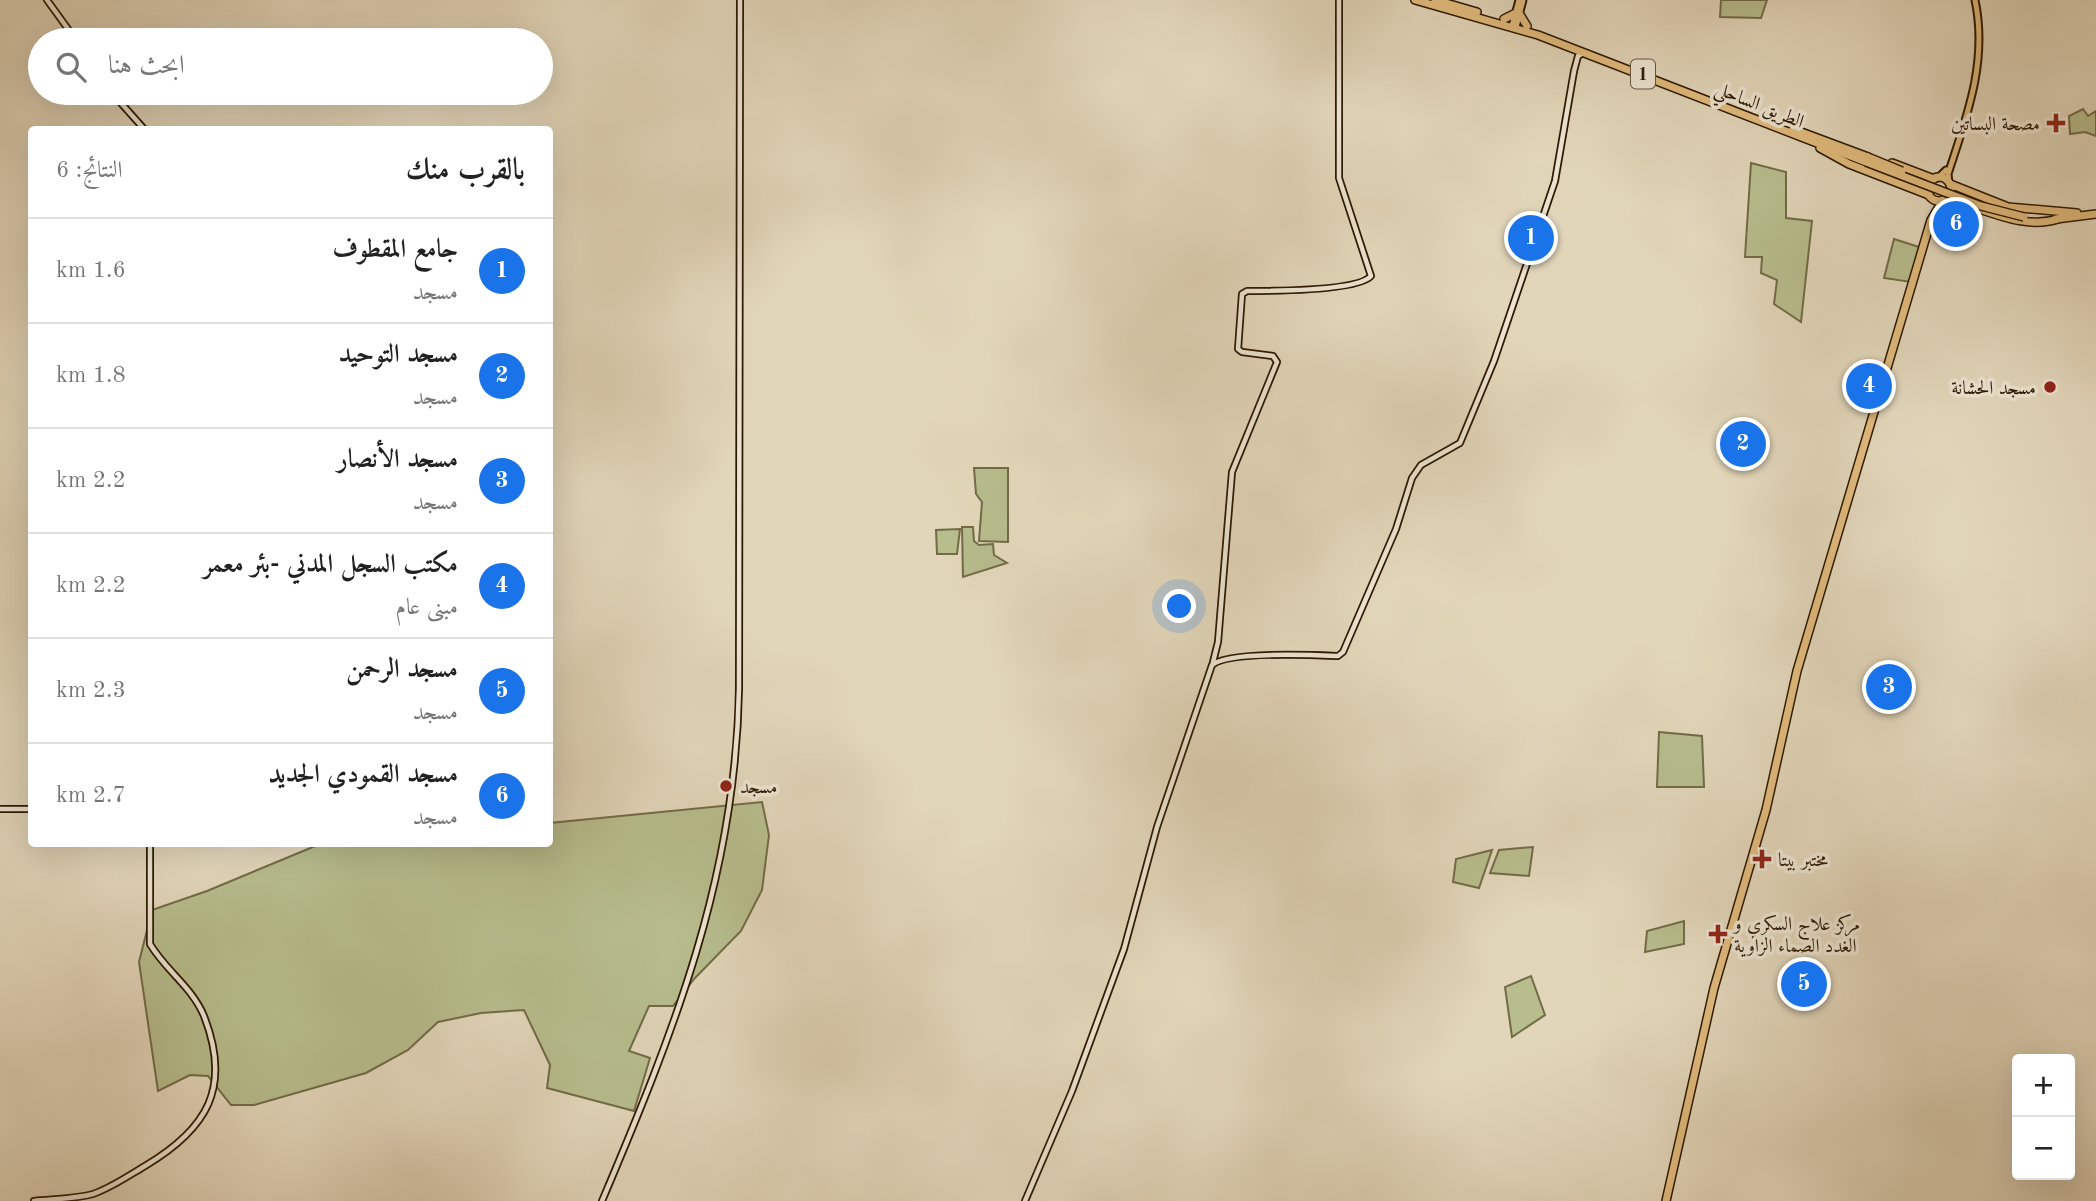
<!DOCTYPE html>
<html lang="ar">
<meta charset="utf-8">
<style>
:root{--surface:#fff;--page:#f6f6f6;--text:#222;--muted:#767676;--line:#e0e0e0;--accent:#1a73e8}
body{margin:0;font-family:"Old Standard TT",Amiri,serif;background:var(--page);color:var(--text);direction:rtl}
.controls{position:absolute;right:21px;bottom:21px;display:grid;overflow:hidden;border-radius:7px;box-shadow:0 7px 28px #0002}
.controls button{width:63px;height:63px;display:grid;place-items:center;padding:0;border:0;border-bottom:2px solid var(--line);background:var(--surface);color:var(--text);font:35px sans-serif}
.you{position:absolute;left:1180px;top:607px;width:24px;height:24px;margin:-18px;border:5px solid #fff;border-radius:50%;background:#1a73e8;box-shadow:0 0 0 10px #1a73e833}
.badge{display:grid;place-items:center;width:46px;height:46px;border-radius:50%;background:var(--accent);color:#fff;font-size:23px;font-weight:700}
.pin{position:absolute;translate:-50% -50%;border:4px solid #fff;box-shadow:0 2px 7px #0006}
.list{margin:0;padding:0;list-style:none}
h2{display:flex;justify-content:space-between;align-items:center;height:91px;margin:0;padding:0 28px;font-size:30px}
h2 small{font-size:23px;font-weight:400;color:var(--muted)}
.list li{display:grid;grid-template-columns:46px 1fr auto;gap:21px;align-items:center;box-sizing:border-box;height:105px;padding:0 28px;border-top:2px solid var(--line)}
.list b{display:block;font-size:26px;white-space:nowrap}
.list p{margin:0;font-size:23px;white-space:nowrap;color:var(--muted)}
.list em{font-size:23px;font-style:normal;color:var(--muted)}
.icon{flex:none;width:38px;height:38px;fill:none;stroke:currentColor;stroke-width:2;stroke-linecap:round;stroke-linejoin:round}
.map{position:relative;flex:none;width:2096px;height:1201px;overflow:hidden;direction:ltr}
.search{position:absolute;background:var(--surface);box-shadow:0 7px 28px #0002;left:28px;top:28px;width:525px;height:77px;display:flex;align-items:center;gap:18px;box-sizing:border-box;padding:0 24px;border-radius:38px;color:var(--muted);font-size:26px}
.panel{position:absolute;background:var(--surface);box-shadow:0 7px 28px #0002;left:28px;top:126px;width:525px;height:721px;border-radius:7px;direction:rtl}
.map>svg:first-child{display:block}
</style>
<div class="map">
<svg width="2096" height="1201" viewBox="0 0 2096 1201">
<rect width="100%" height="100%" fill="#e2d6ba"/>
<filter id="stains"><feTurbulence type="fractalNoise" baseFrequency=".00286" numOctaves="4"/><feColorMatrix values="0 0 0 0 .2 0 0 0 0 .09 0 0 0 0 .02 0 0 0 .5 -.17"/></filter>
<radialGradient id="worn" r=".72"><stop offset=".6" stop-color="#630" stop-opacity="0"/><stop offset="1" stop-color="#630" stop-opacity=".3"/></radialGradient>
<g fill="#b7bd8d" stroke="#726b47" stroke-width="2">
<polygon points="1721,0 1767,0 1761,18 1720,17"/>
<polygon points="2083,109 2088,116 2096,111 2096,136 2085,132 2070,134 2069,116"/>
<polygon points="1751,163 1786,172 1786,218 1812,221 1801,322 1774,304 1777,280 1761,273 1762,257 1745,257"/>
<polygon points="1894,239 1922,248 1911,282 1884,278"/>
<polygon points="974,468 1008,468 1008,542 979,541 982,502 976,494"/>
<polygon points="962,527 973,527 974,541 979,545 993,544 994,555 1007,563 963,577"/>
<polygon points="960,529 957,554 937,554 936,530"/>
<polygon points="1659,732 1702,736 1704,787 1657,787"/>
<polygon points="762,802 769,835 762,890 741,931 695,978 673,1006 649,1006 629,1051 650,1058 634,1111 547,1088 550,1065 524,1010 481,1013 438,1022 408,1050 366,1073 254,1105 231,1105 208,1076 190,1075 158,1091 139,962 152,910 207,891 320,844 550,844 550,823"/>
<polygon points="1533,847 1529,876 1490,873 1499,850"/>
<polygon points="1492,850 1479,888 1453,882 1456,859"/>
<polygon points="1684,921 1684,944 1645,952 1647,931"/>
<polygon points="1531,976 1545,1015 1512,1037 1505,987"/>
</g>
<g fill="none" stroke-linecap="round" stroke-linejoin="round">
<defs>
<g id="secondary">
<polyline points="47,0 76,40"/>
<polyline points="112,93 145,130"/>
<path d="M1213 662 1218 642 1232 472 1277 362 1273 356 1242 352 1238 349 1242 294 1247 291C1270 291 1358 291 1371 276L1339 178V0"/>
<polyline points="0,809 32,809"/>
<path d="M34 1201C53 1199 74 1199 93 1194 111 1188 128 1176 145 1166 207 1129 232 1088 204 1016 192 987 166 971 150 944V844"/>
<path d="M602 1201C674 1031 736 877 739 688L740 0"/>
<path d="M1025 1201 1072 1091 1124 949 1157 827 1212 665C1228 651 1314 655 1338 656L1343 652 1396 529 1412 478 1421 465 1460 443 1494 361 1555 181 1574 71 1578 56 1583 53"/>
</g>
<g id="primary">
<polyline points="1512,26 1519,0"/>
<polyline points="1516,27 1523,0"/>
<polyline points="1938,178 1946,170"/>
<path d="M1949 183 1948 174C1967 116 1988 61 1975 0"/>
</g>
<g id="highway">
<polyline points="1415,0 1538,35 1866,162"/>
<polyline points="1435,0 1477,12"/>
<polyline points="1519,13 1527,26"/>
<polyline points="1504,19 1516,13"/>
<polyline points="1793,129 1868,157"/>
<polyline points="1820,148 1849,164 1929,195"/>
<polyline points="1892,163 1934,179"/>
<circle cx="1939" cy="189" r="12"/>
<polyline points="1950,184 2008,207 2077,213"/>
<path d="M1945 199C1982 206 2020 231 2058 219"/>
<polyline points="2056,219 2096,214"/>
<polyline points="1666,1201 1714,988 1766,810 1797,671 1931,220 1943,200"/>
</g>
</defs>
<use href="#secondary" stroke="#2d1901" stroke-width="8"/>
<use href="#primary" stroke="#2d1901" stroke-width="9"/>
<use href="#highway" stroke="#2d1901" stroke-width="10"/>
<use href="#secondary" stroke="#ece4d2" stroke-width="4.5"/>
<use href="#primary" stroke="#e1bb7d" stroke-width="5"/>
<use href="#highway" stroke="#e1bb7d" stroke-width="7"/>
<defs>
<g id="highway-bridge">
<polyline points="1868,157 1902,171"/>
<polyline points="1866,162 1981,206 2024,217"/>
</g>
</defs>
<use href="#highway-bridge" stroke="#2d1901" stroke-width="10" stroke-linecap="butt"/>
<use href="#highway-bridge" stroke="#e1bb7d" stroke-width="7"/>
</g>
<g fill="#8f2418" stroke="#ece4d2" stroke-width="2.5">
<path d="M2052.5 112.5h7v7h7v7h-7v7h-7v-7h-7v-7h7z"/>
<circle cx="2050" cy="387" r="7"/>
<circle cx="726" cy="786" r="7"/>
<path d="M1758.5 848.5h7v7h7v7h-7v7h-7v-7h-7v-7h7z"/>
<path d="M1714.5 923.5h7v7h7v7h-7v7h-7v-7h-7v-7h7z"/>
</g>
<g text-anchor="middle" stroke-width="7" stroke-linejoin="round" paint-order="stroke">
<rect fill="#ece4d2" stroke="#665640" stroke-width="2" x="1631" y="59.5" width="24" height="29" rx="5"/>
<g font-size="18" font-weight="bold" fill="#2d1901">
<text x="1643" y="80">1</text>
</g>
<g font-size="19" fill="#2d1901" stroke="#ece4d2">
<text transform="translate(1760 104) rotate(22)" y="7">الطريق الساحلي</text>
</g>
<g font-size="19" fill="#2d1901" stroke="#ece4d2" text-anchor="start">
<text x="2040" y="130" text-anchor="end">مصحة البساتين</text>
<text x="2036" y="394" text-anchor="end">مسجد الحشانة</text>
<text x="740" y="793">مسجد</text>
<text x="1778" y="866">مختبر بيتا</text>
<text x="1734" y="930">مركز علاج السكري و<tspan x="1734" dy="22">الغدد الصماء الزاوية</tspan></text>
</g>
</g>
<rect width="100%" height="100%" filter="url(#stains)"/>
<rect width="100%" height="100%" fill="url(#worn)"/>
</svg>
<div class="controls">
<button>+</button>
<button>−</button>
</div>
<div class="you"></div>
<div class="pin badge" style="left:1531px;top:238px">1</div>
<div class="pin badge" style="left:1743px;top:444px">2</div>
<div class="pin badge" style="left:1889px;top:687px">3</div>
<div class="pin badge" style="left:1869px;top:386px">4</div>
<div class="pin badge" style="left:1804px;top:984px">5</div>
<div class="pin badge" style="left:1956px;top:224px">6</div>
<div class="search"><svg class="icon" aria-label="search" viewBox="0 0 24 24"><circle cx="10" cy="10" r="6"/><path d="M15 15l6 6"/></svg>ابحث هنا</div>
<section class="panel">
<h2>بالقرب منك<small>النتائج: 6</small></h2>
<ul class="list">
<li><span class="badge">1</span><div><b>جامع المقطوف</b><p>مسجد</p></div><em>1.6 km</em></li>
<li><span class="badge">2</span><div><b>مسجد التوحيد</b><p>مسجد</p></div><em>1.8 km</em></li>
<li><span class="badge">3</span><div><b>مسجد الأنصار</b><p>مسجد</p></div><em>2.2 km</em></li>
<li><span class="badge">4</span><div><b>مكتب السجل المدني -بئر معمر</b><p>مبنى عام</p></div><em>2.2 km</em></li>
<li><span class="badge">5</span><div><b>مسجد الرحمن</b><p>مسجد</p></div><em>2.3 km</em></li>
<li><span class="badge">6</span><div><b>مسجد القمودي الجديد</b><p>مسجد</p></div><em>2.7 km</em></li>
</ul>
</section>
</div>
